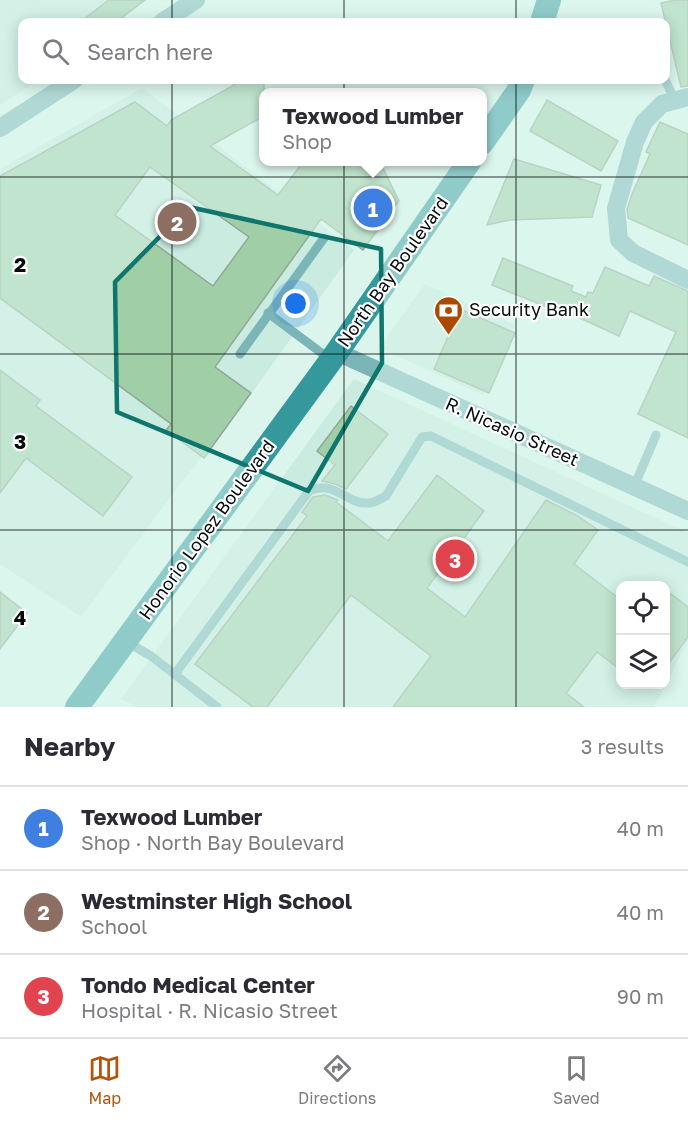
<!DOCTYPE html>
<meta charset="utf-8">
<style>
:root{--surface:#fff;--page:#f7f7f7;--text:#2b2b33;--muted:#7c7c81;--line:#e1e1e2;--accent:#b45309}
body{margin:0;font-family:"Golos Text",sans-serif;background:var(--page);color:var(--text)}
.controls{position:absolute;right:18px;bottom:18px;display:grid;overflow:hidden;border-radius:12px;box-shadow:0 3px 15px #0003}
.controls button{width:54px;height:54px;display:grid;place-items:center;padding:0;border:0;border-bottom:2px solid var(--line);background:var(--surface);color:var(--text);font:30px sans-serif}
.you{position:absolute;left:296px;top:304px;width:21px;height:21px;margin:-15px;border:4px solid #fff;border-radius:50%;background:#1a73e8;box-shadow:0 0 0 9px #1a73e833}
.badge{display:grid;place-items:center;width:39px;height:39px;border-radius:50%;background:var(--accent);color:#fff;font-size:20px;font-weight:700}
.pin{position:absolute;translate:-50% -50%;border:3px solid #fff;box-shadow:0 2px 6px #0006}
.popup{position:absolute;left:259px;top:88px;width:228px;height:78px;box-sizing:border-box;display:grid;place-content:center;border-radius:12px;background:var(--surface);filter:drop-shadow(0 2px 4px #0005);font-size:20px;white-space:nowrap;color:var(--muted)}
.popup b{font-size:22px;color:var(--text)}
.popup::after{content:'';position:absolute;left:50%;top:100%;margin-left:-12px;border:12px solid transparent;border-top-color:var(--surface)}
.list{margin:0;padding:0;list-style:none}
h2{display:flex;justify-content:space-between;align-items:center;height:78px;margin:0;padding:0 24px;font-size:26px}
h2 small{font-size:20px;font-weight:400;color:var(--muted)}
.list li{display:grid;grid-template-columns:39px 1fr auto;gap:18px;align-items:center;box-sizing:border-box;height:84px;padding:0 24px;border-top:2px solid var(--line)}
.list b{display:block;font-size:22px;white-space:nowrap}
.list p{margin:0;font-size:20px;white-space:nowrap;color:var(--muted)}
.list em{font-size:20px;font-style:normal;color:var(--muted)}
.icon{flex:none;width:33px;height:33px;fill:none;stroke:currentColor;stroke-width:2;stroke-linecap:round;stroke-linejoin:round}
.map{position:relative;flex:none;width:688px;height:707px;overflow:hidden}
.search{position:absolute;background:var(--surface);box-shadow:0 3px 15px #0003;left:18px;right:18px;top:18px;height:66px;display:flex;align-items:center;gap:15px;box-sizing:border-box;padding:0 21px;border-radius:12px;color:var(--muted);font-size:22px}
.sheet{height:330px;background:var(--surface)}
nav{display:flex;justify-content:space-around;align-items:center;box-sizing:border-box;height:84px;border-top:2px solid var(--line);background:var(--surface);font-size:16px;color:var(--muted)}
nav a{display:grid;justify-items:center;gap:3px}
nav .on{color:var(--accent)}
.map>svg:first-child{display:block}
</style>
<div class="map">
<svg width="688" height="707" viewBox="0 0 688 707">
<rect width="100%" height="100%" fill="#dbf5ed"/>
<g fill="#c9ebe0" fill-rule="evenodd">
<polygon points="0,0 145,0 116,22 22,22 22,80 38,80 0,105"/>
<polygon points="142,88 354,250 254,390 175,491 81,617 0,564 0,169"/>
<polygon points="425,284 515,325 484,395 379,348"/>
<path d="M354 379 688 533V641L654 707H138L121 699ZM620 586H666V684H620Z"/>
</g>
<g fill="#a0cea7" stroke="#94a697" stroke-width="1.5" fill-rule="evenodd">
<polygon points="109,0 145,0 116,22 80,22"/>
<polygon points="675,0 688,0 688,86 681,87 661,3"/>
<path d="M243 80H264V116L210 146 278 195 303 162H380L399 201 363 250 321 219 215 367 251 393 204 458 166 430 171 424 0 298V176L135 102 167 126 171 120ZM150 167 249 237 213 286 115 215Z"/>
<polygon points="547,100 618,141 601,171 530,131"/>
<polygon points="660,122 688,134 688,245 628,218 627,209 632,194 650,154 646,152"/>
<polygon points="514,159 601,185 592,217 510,220 487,225"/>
<polygon points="503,258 573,286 571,291 586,297 588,292 593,293 605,267 649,286 654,276 688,291 688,438 638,414 676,332 630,311 619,336 571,314 570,316 492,285"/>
<polygon points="460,309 515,333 489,393 434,369"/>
<polygon points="0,370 40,400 36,406 132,477 103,516 26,458 0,493"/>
<polygon points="351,406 388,434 346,489 335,484 322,481 335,465 317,451"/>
<polygon points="437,475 484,511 427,588 465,617 546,500 576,515 598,530 574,564 621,600 621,670 597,652 566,693 584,707 393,707 431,656 351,595 267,707 253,707 195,664 307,516 302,512 313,497 325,495 338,500 336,502 388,541"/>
<polygon points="666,590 688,607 688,637 666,667"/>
<polygon points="0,592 27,613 0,649"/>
</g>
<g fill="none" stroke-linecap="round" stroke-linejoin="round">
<g stroke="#7cb5b8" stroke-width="9">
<polyline points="665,80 675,100"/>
<polyline points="268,313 331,360"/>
<polyline points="240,354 324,238"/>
<polyline points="634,487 656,435"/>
<polyline points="125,641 151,656 217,707"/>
<path d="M175 674 309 491C335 479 347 505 368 503 375 503 380 499 386 496L422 437 431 436 688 562"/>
</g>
<g stroke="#7cb5b8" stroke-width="18">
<polyline points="162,22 196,0"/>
<polyline points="688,97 662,104 644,122 635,142 616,208 619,240 633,253 688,280"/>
<polyline points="0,128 74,80"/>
<polyline points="337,352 688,511"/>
</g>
<g stroke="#34989d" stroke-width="24">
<polyline points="542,22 549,0"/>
<polyline points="482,143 519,90 523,80"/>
<polyline points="77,707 337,352 469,162"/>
</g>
</g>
<path d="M0 0H688V707H0ZM189 207 381 249 382 363 308 491 117 412 115 282Z" fill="#dbf5ed" fill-opacity=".55" fill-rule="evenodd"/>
<path fill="none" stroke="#0f766e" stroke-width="4.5" stroke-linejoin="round" d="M189 207 381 249 382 363 308 491 117 412 115 282Z"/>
<path fill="none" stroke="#050d0b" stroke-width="1.5" stroke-opacity="0.55" d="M172 0V22M344 0V22M516 0V22M172 80V707M344 80V707M516 80V707M0 177H688M0 354H688M0 530H688"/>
<defs>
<symbol id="bank-pin" viewBox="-11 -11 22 30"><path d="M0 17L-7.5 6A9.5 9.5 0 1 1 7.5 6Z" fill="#aa4a01" stroke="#fff"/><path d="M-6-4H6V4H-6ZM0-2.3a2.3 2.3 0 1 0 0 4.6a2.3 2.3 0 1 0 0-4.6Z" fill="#fff"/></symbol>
</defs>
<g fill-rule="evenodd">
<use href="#bank-pin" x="432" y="294" width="33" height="45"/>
</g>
<g text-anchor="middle" stroke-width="4.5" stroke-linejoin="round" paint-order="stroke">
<g font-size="18" fill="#050d0b" stroke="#fff">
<text transform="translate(393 272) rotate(-55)" y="6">North Bay Boulevard</text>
<text transform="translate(512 432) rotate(24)" y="6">R. Nicasio Street</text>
<text transform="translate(207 530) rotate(-54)" y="6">Honorio Lopez Boulevard</text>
</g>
<g font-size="18" fill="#050d0b" stroke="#fff" text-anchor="start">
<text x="469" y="316">Security Bank</text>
</g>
</g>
<g font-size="20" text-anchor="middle" font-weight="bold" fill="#050d0b" stroke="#fff" stroke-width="4.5" stroke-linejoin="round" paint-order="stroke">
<text x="20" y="272">2</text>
<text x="20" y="449">3</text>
<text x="20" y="625">4</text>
</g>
</svg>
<div class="controls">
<button><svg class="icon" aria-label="locate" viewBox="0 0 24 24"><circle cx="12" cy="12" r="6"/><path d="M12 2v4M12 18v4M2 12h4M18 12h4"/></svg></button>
<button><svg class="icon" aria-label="layers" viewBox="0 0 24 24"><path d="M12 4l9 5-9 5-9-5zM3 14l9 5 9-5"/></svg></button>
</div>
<div class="you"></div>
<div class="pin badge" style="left:373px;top:208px;background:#3f7fe0">1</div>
<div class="popup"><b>Texwood Lumber</b>Shop</div>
<div class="pin badge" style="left:177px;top:222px;background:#8d6e63">2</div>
<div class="pin badge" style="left:455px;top:559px;background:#e0444e">3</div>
<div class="search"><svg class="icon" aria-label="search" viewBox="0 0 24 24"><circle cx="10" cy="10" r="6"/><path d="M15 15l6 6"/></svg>Search here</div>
</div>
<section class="sheet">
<h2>Nearby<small>3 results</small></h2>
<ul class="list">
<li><span class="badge" style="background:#3f7fe0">1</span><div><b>Texwood Lumber</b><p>Shop · North Bay Boulevard</p></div><em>40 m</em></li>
<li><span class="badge" style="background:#8d6e63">2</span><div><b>Westminster High School</b><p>School</p></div><em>40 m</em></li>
<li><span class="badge" style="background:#e0444e">3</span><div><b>Tondo Medical Center</b><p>Hospital · R. Nicasio Street</p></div><em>90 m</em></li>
</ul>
</section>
<nav>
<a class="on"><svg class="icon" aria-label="map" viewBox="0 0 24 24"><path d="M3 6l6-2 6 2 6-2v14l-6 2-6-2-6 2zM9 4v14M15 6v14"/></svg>Map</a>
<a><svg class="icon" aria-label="directions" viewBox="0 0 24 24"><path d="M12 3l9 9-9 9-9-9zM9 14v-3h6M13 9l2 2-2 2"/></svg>Directions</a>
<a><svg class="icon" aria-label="saved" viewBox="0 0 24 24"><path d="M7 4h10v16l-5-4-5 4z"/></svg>Saved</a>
</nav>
